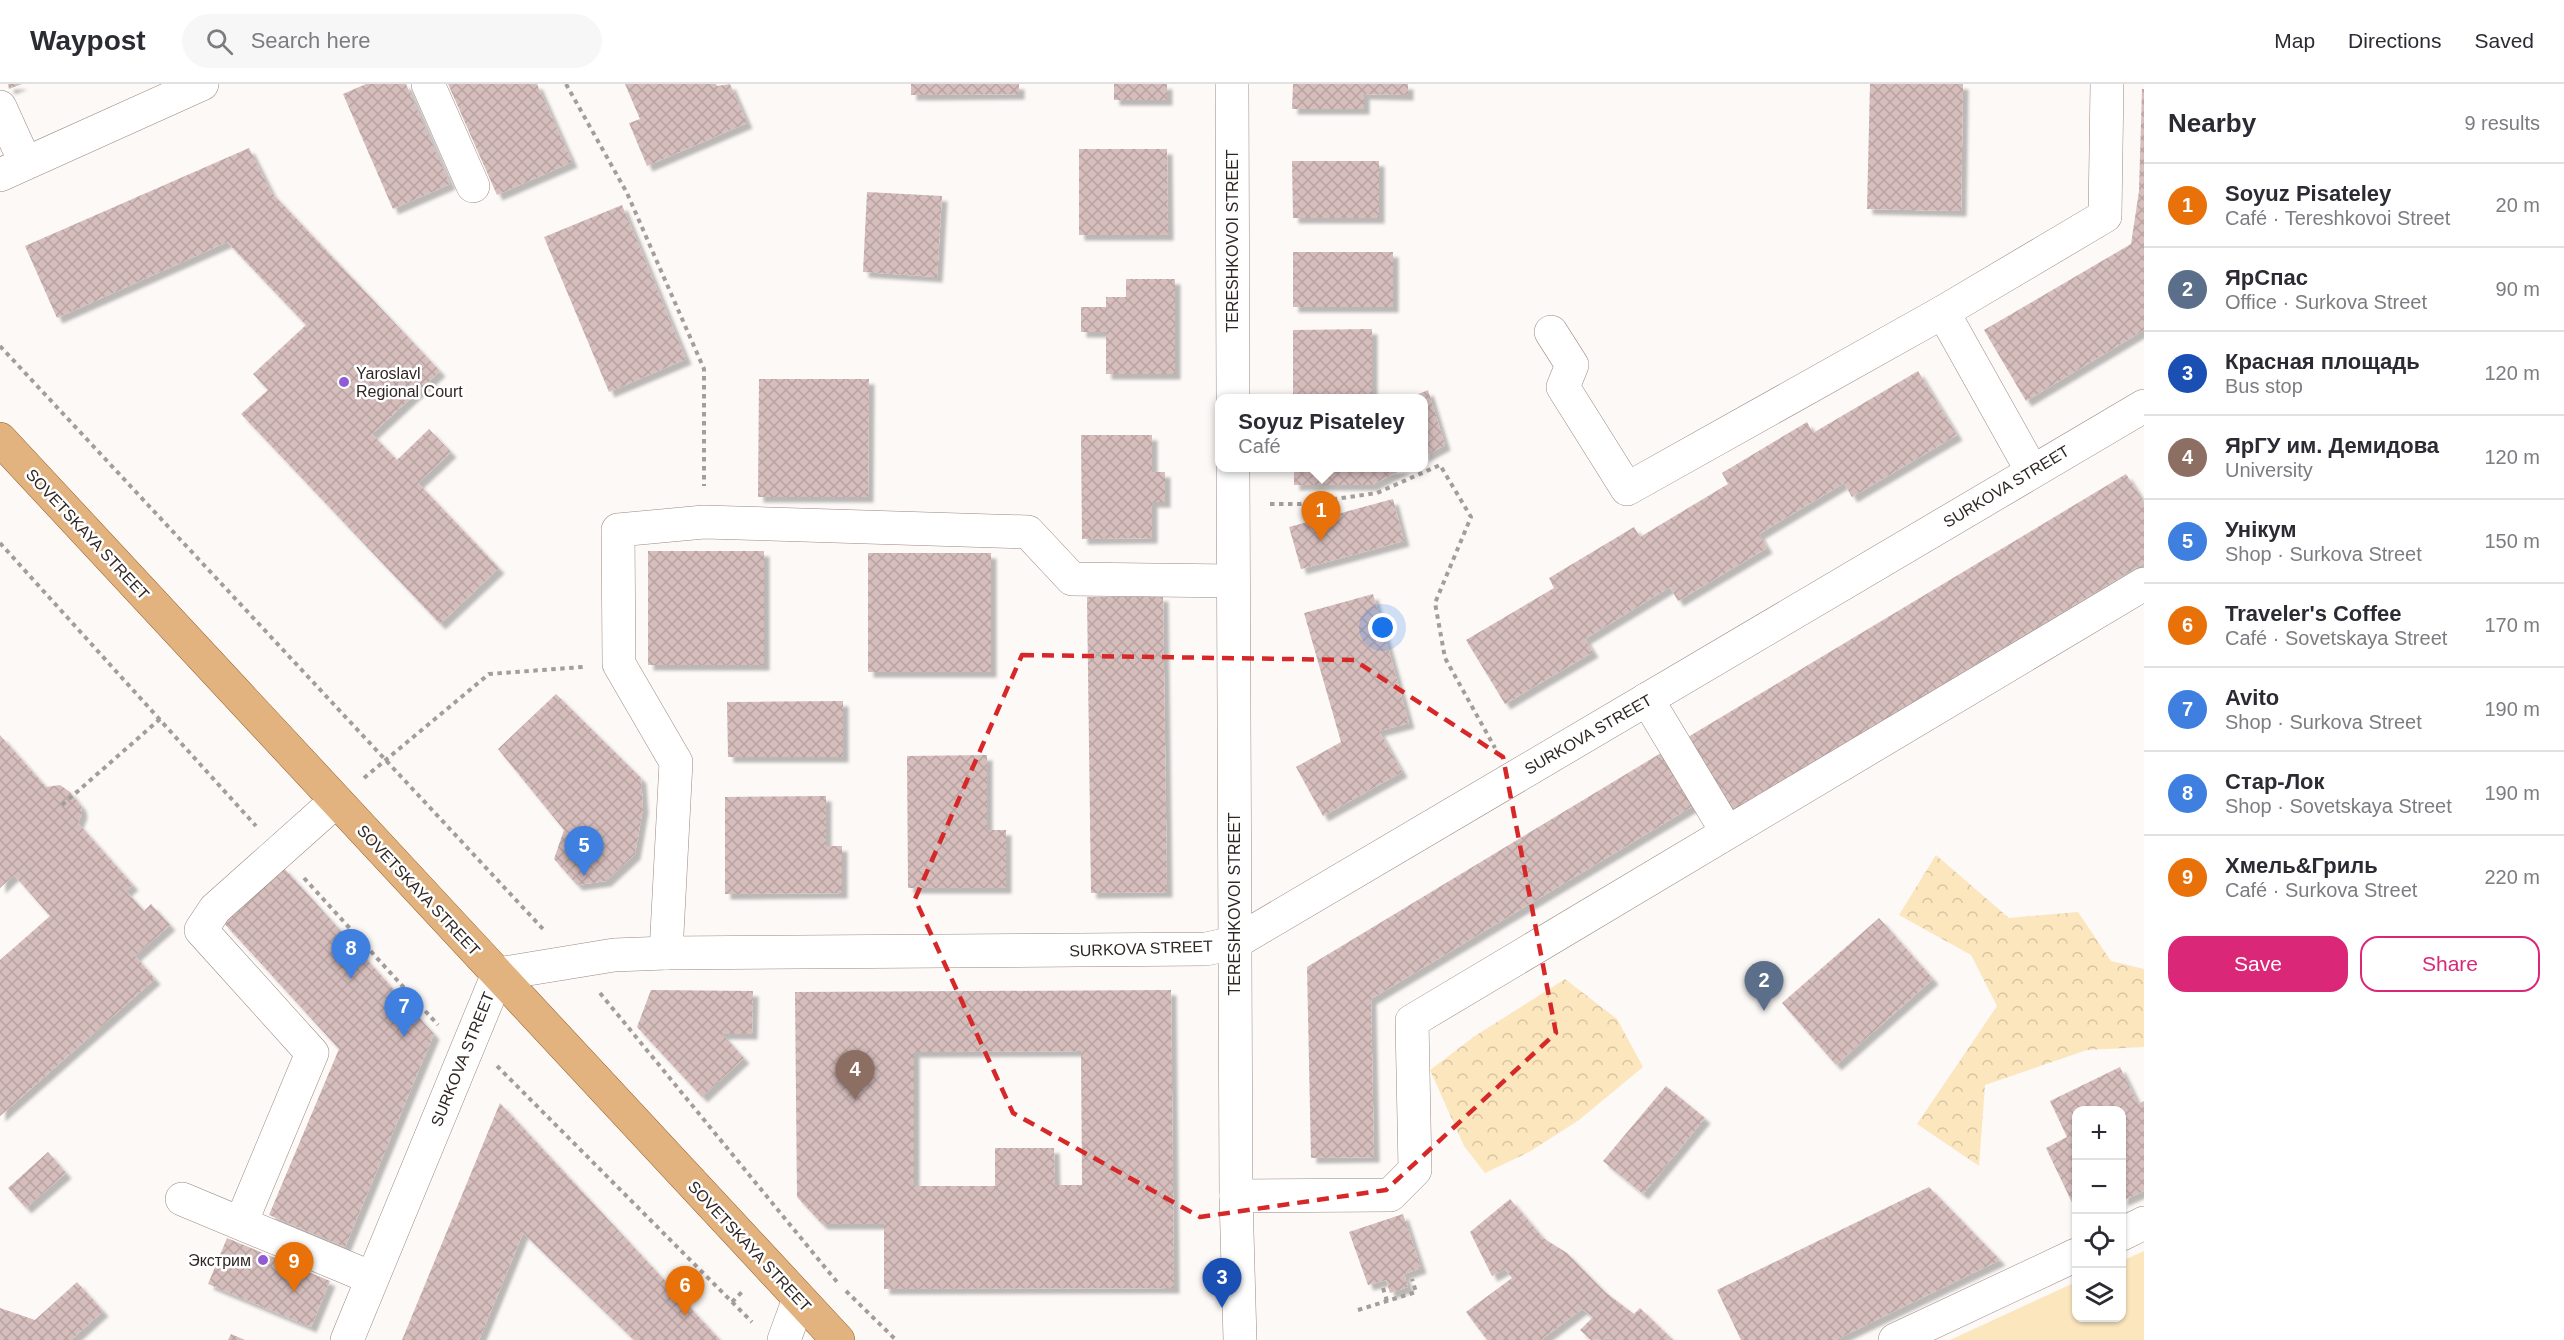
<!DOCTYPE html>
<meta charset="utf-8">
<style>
:root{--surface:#fff;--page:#f7f7f7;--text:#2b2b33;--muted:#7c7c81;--line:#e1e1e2;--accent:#db2777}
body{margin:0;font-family:Arial,sans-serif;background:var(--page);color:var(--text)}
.controls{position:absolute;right:18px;bottom:18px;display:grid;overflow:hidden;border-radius:12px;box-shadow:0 2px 4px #0004}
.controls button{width:54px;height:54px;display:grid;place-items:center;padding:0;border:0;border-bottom:2px solid var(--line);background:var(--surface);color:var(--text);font:30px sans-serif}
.you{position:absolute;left:1383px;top:544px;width:21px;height:21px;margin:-15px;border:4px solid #fff;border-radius:50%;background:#1a73e8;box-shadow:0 0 0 9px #1a73e833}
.badge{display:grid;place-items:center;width:39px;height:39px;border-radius:50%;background:var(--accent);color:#fff;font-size:20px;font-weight:700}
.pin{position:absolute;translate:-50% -50px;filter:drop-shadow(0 2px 3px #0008)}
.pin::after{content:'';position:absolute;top:32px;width:21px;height:18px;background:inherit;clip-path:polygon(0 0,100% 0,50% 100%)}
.popup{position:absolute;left:1215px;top:310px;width:213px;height:78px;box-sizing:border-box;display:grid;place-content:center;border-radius:12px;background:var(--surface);filter:drop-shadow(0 2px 4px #0005);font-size:20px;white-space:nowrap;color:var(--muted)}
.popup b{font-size:22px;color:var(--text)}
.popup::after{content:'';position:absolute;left:50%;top:100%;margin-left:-12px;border:12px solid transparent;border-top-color:var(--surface)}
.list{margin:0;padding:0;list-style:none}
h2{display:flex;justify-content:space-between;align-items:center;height:78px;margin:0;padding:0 24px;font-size:26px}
h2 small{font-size:20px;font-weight:400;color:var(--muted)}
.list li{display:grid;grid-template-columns:39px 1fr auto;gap:18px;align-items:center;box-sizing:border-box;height:84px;padding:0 24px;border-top:2px solid var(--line)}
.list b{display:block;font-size:22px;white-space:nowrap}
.list p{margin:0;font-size:20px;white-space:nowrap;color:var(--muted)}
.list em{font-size:20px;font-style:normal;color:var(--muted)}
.actions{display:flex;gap:12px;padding:18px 24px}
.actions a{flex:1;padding:14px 0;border:2px solid var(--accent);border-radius:18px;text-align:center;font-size:21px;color:var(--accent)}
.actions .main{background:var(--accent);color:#fff}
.icon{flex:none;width:33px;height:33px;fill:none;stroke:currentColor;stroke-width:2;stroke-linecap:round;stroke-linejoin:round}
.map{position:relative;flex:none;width:2144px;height:1256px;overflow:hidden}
header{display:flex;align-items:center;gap:36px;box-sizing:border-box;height:84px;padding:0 30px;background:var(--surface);border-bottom:2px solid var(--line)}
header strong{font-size:28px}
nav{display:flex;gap:33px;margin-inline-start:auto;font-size:21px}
.search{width:420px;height:54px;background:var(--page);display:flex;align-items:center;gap:15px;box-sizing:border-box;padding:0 21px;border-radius:33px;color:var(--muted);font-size:22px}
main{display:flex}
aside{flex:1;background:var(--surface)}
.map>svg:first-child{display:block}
</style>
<header>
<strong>Waypost</strong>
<div class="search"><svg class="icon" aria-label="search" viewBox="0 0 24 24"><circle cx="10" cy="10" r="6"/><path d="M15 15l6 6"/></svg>Search here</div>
<nav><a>Map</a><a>Directions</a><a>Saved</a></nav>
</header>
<main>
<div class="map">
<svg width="2144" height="1256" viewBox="0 0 2144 1256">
<defs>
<pattern id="forest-crowns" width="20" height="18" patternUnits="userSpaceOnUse" patternTransform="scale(1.5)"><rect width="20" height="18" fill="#fbe6be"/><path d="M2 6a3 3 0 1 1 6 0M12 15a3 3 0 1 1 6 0" fill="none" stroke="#d7c5a3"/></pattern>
<pattern id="building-cross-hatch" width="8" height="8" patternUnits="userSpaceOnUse" patternTransform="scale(1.5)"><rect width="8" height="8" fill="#d6bebd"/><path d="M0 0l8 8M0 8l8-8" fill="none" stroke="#b8a3a2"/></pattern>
<filter id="shadow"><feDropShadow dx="5.5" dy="5.5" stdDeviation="1.5" flood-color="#0004"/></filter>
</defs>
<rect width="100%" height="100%" fill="#fdf9f7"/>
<g fill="url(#forest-crowns)">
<polygon points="1936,771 2009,834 2078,828 2111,877 2144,885 2144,963 2087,966 1985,1001 1979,1082 1917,1040 1997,922 1971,871 1899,831"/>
<polygon points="1565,895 1617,935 1643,983 1579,1036 1529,1068 1485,1089 1464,1062 1430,986 1475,952"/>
</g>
<polygon fill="#fbe6be" points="2144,1167 2144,1256 1950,1256 2076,1198 2076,1234 2122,1234 2122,1177"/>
<g fill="url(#building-cross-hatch)" fill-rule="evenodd" filter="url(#shadow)">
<polygon points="8,0 22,0 9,5"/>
<polygon points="366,0 406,0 450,100 393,125 343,10"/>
<polygon points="448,0 537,0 572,78 497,111"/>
<polygon points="625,0 716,0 717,2 730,0 747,39 647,82 629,39 640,35"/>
<polygon points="911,0 1019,0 1019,10 911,11"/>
<rect x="1114" y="0" width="53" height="16"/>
<polygon points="1293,0 1408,0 1408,11 1364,10 1364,25 1292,25"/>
<polygon points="1870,0 1963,0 1961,127 1867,125"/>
<polygon points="2142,5 2144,5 2144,246 2026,317 1984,246 2131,160 2139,107"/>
<polygon points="249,64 271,108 440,287 372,350 397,376 429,345 451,368 418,399 499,484 440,540 241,330 268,306 253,290 306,241 227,158 57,234 25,162"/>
<polygon points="1079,65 1167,65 1168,151 1079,151"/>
<polygon points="1292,77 1379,77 1379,134 1293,134"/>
<polygon points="867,108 942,112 937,193 863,188"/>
<polygon points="622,121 686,275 609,308 544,153"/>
<rect x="1293" y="168" width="100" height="55"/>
<polygon points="1126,195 1175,195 1175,290 1106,290 1106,248 1081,248 1081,223 1106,223 1106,213 1126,213"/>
<polygon points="1372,245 1372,314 1293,314 1293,246"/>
<polygon points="1918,287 1957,351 1852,413 1844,399 1759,450 1767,464 1678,517 1670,503 1585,555 1593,568 1505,620 1466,556 1554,504 1549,494 1634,443 1640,453 1728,400 1722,389 1807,338 1813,349"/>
<polygon points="759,295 869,295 868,413 758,413"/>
<polygon points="1428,306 1445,361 1423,373 1423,314 1409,314"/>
<polygon points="1081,351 1152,351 1152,388 1165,388 1165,418 1152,418 1152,454 1082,455"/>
<polygon points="1294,384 1405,384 1372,401 1294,401"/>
<polygon points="2126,390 2144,418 2144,479 1732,727 1688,653"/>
<polygon points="1393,415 1404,457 1301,485 1289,443"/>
<rect x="648" y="467" width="116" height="114"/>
<rect x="868" y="469" width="123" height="119"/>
<polygon points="1373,510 1409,639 1379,647 1402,688 1323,732 1296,683 1341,658 1304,529"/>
<polygon points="1163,512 1167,808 1091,809 1087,513"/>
<polygon points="556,610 641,694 643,724 635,770 606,797 577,801 554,775 564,746 498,665"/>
<polygon points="843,617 843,673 728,673 727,618"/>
<polygon points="0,651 46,703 60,701 70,708 81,722 82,729 78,739 133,801 126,807 144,827 151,820 170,841 135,872 155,895 0,1032 0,876 50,832 14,791 0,804"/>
<polygon points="1661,669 1693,722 1371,915 1374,1073 1311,1074 1307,883"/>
<polygon points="987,671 987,746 1006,746 1006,804 908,804 907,672"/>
<polygon points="826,712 826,762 842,762 842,809 725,810 725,713"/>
<polygon points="283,783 434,950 345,1163 269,1131 339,965 223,838"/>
<polygon points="1879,834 1933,895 1836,981 1782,919"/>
<polygon points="651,906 753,907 752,950 722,950 744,974 702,1013 637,943"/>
<path d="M1171 906 1174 1204 884 1205V1140H822L797 1113 795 908ZM1081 967 1082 1101H1055L1054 1064H995V1102H914V968Z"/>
<polygon points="2120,983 2138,1020 2144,1017 2144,1107 2122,1117 2122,1026 2076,1026 2076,1127 2046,1064 2067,1053 2050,1017"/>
<polygon points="1666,1002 1705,1034 1643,1110 1603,1077"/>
<polygon points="500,1019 525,1046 720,1256 634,1256 523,1149 479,1256 402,1256"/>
<polygon points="48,1068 66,1089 26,1124 8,1104"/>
<polygon points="1929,1103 2000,1176 1835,1256 1741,1256 1717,1206"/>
<polygon points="1510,1115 1543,1154 1567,1169 1605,1208 1634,1230 1640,1224 1673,1256 1613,1256 1611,1254 1591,1256 1580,1246 1593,1233 1582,1225 1541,1256 1487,1256 1466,1228 1512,1194 1505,1185 1492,1192 1470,1148"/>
<polygon points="1403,1130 1421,1184 1404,1190 1408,1203 1390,1209 1386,1196 1368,1201 1349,1148"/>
<polygon points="227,1154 330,1197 311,1243 208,1200"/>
<polygon points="77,1198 103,1227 71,1256 0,1256 0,1224 35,1236"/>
<polygon points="231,1250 245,1256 228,1256"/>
</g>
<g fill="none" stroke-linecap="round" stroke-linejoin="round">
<defs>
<g id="minor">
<polyline points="428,0 473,102"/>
<polyline points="1232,0 1233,314"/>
<polyline points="0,23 25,78"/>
<polyline points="0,91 202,0"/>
<polyline points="1943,228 2105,132 2107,0"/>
<polyline points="1551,248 1572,281 1563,303 1627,405 1943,228 2032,387"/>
<polyline points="1233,384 1236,1112 1240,1256"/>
<polyline points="1647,615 1727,748"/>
<polyline points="666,869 676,678 619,580 618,446 704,438 1028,448 1072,495 1233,497"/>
<polyline points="1236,1112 1390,1111 1415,1086 1412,937 2144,500"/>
<polyline points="182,1115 372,1194"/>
<polyline points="241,1139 312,969 201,846 215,825 336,717"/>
<polyline points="2122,1150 2144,1139"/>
<polyline points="347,1256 498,890 614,871 666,869 1206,865 1234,859 2144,322"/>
<polyline points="784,1256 799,1215"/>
<polyline points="1895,1256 2076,1171"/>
</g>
<polyline id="major" points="0,355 838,1256"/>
</defs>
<use href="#minor" stroke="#9c8880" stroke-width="34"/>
<use href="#major" stroke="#966027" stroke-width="34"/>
<g stroke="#a49e9b" stroke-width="4" stroke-dasharray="4.5 4.5" stroke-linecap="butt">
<polyline points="566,0 627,109 704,285 704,402"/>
<polyline points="0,262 543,845"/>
<polyline points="1270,420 1300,420 1377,409 1440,381 1471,433 1435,519 1445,574 1495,664"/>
<polyline points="0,459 256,742"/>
<polyline points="364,694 489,590 583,583"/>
<polyline points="62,721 160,635"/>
<polyline points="304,794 438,941"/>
<polyline points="600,909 837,1198"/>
<polyline points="497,982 752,1238"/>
<polyline points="1383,1204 1387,1217"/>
<polyline points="846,1207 896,1256"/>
<polyline points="732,1218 744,1206"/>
<polyline points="1358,1226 1416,1208 1412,1195"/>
</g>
<use href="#minor" stroke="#fff" stroke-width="33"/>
<use href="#major" stroke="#e2b27f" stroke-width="33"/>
</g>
<path fill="none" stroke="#d62828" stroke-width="4.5" stroke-dasharray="12 8" stroke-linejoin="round" d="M1022 571 1354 576 1503 673 1556 949 1386 1106 1200 1133 1013 1029 915 815Z"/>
<g fill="#905bd3" stroke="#fff" stroke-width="2">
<circle cx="344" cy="298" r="6"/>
<circle cx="263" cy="1176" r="6"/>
</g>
<g text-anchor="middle" stroke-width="5" stroke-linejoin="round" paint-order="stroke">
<g font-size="16" fill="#2f2724" stroke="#fff">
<text transform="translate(1232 157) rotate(-90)" y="6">TERESHKOVOI STREET</text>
<text transform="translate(2006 402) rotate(-31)" y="6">SURKOVA STREET</text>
<text transform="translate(88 450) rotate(47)" y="6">SOVETSKAYA STREET</text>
<text transform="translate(1588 650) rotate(-30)" y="6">SURKOVA STREET</text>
<text transform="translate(419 806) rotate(47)" y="6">SOVETSKAYA STREET</text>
<text transform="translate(1234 820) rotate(-90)" y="6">TERESHKOVOI STREET</text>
<text transform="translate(1141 864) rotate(-2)" y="6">SURKOVA STREET</text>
<text transform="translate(462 975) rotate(-68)" y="6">SURKOVA STREET</text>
<text transform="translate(750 1162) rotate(47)" y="6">SOVETSKAYA STREET</text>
</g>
<g font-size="16" fill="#2f2724" stroke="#fff" text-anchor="start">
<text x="356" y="295">Yaroslavl<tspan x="356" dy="18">Regional Court</tspan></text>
<text x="251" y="1182" text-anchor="end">Экстрим</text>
</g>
</g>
</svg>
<div class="controls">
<button>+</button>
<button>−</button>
<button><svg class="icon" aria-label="locate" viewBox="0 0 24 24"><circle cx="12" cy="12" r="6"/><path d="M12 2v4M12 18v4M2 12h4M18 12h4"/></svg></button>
<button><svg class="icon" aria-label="layers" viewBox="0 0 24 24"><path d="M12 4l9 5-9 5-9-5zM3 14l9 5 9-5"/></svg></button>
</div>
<div class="you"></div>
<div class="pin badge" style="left:1321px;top:457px;background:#e8710a">1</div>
<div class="popup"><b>Soyuz Pisateley</b>Café</div>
<div class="pin badge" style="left:1764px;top:927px;background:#5c6f8a">2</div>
<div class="pin badge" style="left:1222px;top:1224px;background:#1a4fb4">3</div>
<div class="pin badge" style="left:855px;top:1016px;background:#8d6e63">4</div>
<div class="pin badge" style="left:584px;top:792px;background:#3f7fe0">5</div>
<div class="pin badge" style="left:685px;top:1232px;background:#e8710a">6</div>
<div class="pin badge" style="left:404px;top:953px;background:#3f7fe0">7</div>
<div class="pin badge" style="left:351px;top:895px;background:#3f7fe0">8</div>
<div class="pin badge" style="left:294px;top:1208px;background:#e8710a">9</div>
</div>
<aside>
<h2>Nearby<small>9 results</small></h2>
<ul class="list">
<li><span class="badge" style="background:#e8710a">1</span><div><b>Soyuz Pisateley</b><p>Café · Tereshkovoi Street</p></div><em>20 m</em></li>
<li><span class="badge" style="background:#5c6f8a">2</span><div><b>ЯрСпас</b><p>Office · Surkova Street</p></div><em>90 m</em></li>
<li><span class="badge" style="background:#1a4fb4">3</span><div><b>Красная площадь</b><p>Bus stop</p></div><em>120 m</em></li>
<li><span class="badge" style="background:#8d6e63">4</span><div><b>ЯрГУ им. Демидова</b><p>University</p></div><em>120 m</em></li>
<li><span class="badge" style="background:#3f7fe0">5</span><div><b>Унiкум</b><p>Shop · Surkova Street</p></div><em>150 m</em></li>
<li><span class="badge" style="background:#e8710a">6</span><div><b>Traveler's Coffee</b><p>Café · Sovetskaya Street</p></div><em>170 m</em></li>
<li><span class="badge" style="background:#3f7fe0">7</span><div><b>Avito</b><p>Shop · Surkova Street</p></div><em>190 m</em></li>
<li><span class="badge" style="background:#3f7fe0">8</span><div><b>Стар-Лок</b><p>Shop · Sovetskaya Street</p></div><em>190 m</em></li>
<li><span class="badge" style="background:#e8710a">9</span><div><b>Хмель&amp;Гриль</b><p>Café · Surkova Street</p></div><em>220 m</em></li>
</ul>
<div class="actions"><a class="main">Save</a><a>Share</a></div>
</aside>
</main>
